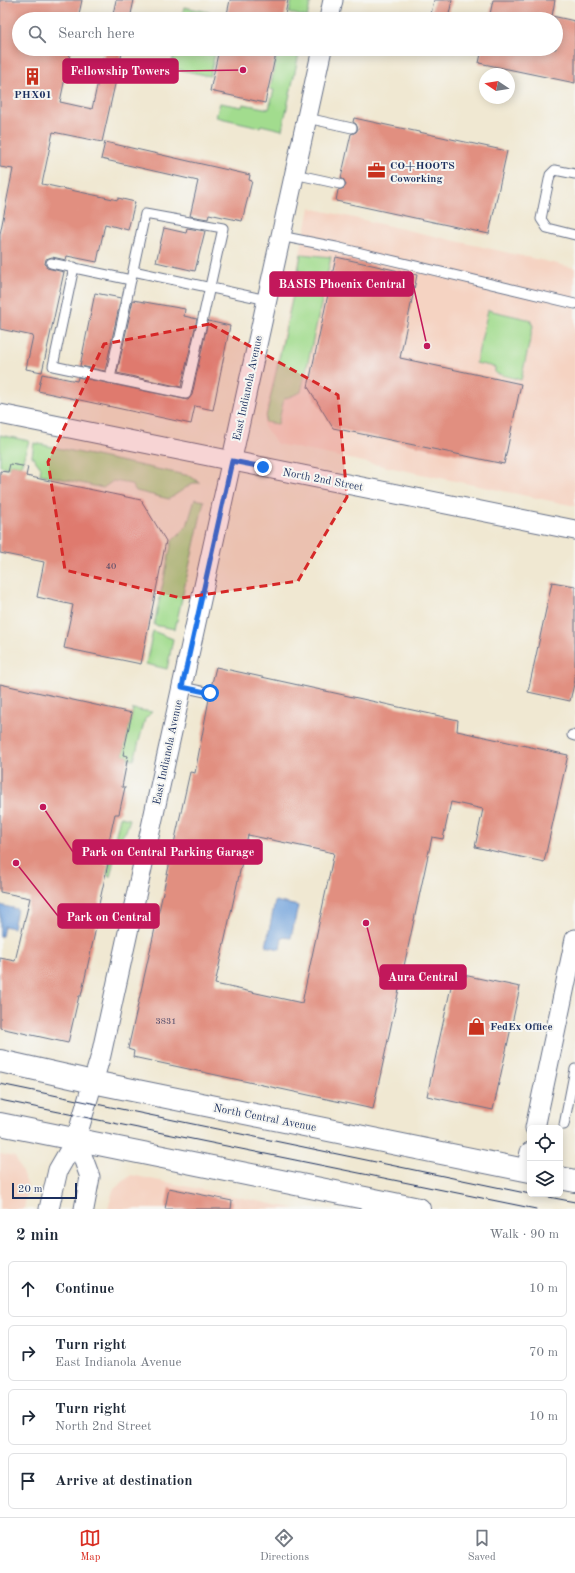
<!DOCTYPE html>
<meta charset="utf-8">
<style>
:root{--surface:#fff;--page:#f6f6f7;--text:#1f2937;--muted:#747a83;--line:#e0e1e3;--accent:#d93025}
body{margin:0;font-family:"Old Standard TT",serif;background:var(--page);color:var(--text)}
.controls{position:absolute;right:12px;bottom:12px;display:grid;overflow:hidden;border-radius:6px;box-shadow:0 2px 10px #0003}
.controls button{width:36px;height:36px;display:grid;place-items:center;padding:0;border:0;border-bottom:1px solid var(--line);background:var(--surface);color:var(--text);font:20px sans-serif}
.compass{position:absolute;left:479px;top:68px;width:36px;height:36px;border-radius:50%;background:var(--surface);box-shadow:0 2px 10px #0003;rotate:282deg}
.scale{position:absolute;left:12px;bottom:10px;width:65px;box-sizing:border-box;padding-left:4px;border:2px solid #1b2f5e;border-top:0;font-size:11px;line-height:14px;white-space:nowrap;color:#1b2f5e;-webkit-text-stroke:3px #f6f6f2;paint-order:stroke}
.stop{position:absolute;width:12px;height:12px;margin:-9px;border:3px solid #1a73e8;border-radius:50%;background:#fff}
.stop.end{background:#1a73e8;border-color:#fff;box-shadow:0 1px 4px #0008}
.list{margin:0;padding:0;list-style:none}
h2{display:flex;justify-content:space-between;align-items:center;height:52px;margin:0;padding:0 16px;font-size:17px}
h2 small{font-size:13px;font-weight:400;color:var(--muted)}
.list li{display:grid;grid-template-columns:26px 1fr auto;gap:12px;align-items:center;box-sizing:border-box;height:56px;margin:0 8px 8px;padding:0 8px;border:1px solid var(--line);border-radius:6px}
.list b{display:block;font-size:15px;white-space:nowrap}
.list p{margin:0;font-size:13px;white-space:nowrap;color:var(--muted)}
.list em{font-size:13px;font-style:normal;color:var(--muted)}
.icon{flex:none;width:22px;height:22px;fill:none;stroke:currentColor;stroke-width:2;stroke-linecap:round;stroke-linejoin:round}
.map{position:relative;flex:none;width:575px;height:1209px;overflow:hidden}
.search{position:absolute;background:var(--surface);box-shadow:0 2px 10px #0003;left:12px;right:12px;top:12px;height:44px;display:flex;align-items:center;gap:10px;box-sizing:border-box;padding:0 14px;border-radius:22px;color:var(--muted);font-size:15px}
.sheet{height:308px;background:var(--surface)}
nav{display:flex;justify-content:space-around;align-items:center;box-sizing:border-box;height:56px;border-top:1px solid var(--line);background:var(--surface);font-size:11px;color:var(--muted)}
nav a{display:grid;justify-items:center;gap:2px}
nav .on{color:var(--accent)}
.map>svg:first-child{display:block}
</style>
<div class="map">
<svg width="575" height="1209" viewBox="0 0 575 1209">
<rect width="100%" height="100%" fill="#f6f6f2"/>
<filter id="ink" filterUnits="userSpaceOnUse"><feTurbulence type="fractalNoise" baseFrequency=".025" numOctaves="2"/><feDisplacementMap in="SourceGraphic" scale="8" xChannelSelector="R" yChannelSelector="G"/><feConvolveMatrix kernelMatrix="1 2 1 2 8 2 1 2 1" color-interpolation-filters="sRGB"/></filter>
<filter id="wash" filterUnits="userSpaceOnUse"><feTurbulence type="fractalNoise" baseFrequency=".012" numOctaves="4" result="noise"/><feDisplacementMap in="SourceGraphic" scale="16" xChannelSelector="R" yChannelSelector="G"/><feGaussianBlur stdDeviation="0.9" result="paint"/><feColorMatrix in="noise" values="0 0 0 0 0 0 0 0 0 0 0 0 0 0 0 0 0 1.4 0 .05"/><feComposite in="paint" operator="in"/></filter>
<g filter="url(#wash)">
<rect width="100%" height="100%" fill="#f0e8d2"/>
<g fill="#f5d3c2">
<polygon points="310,208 575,268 575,506 277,444 263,425"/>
<polygon points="0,1154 15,1157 28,1186 24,1209 0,1209"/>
<polygon points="131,1175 296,1209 108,1209 113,1190"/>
</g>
<g fill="#a2dc8e" stroke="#5e8676">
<polygon points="292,0 311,0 307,17 289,13"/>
<polygon points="184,7 223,15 223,19 181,19"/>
<polygon points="175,49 216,49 210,76 171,68"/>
<polygon points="278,49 300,49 282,130 261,125 260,127 216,117 220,103 242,107 243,104 269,109 274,90 270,89"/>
<polygon points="301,254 331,257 327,276 298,271"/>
<polygon points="296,282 326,283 301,392 284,399 278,424 265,422"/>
<polygon points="488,310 527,319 530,320 533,326 521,380 495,373 495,367 476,363"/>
<polygon points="0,435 29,441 21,466 10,464 9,468 0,466"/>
<polygon points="34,443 190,476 200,483 193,483 169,499 136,491 131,484 113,481 103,488 40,474 41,468 32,456"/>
<polygon points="195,499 204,501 175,629 154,625 172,541 187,526"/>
<polygon points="153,631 173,639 167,669 146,664"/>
<polygon points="133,709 152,712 145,719 134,760 128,759 128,756 123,755"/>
<polygon points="120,817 130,819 126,831 118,841 110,877 107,874"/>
</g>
<g fill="#71a2dc" stroke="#46689d">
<polygon points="275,901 298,906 291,938 282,937 280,949 266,946"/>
<polygon points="0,905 17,909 13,928 4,926 2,936 0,936"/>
</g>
<g id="blocks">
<g fill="#e18f80" fill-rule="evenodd">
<polygon points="0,0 82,0 78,19 19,19 19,49 71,49 60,102 92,109 105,49 123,49 102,142 53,132 42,184 118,200 118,198 135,202 128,230 105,224 97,262 67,256 66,260 52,257 46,259 45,264 47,268 64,272 42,372 26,369 33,336 0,329 0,234 13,169 0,167"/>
<polygon points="116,0 134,0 130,19 112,19"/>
<polygon points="230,0 288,0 284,19 226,19"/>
<polygon points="434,0 452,0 448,19 430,19"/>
<polygon points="493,0 555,0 552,16 575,21 575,83 479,63 482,49 556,49 556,19 489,19"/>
<polygon points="219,49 277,49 265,103 210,91"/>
<polygon points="354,118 507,151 489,234 336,201 338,190 344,188 346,185 344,180 341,178 351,134 356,132 358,129 356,124 353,122"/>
<polygon points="105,142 250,175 249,180 252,181 242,221 209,214 208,219 190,216 198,181 101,159"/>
<polygon points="164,228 186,233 187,228 205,231 195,271 156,262"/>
<polygon points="336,257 417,275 400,358 521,384 504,464 333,428 308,387"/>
<polygon points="95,293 121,298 105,371 80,366"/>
<polygon points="133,300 185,309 184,316 197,319 181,387 117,373"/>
<polygon points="208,321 230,326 213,410 195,406 191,424 38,391 42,374 77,381 78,377 188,400 192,395"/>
<polygon points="10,464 28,467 26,476 141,500 166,541 141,664 64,648 73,605 37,597 44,562 0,553 0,471 8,472"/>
<polygon points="552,582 575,586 575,680 570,701 528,692"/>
<path d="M216 667 458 720 457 731 568 755 544 862 475 847 483 809 451 802 443 839 432 837 373 1109 133 1057 134 1051 128 1049 190 772 195 773 209 699H212L216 695V691L211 687ZM248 835 334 853 302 1003 215 984Z"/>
<polygon points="0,684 132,713 123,755 128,756 122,787 125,787 119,814 115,814 104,863 108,864 97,913 99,914 81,996 79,996 68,1043 0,1028 0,958 15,961 30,898 0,892"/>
<polygon points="454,973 520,987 493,1110 427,1096"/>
<polygon points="169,1188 232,1201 231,1209 165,1209"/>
</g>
</g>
</g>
<g filter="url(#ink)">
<use href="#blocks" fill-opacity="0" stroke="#667087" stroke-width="1"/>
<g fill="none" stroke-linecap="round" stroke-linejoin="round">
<defs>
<g id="service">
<polyline points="307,118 352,128"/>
<polyline points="294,174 340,184"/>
<polyline points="575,174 555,170 550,175 541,219 547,228 575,235"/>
<polygon points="145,214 223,228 186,394 110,378"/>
<polyline points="280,236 336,247 575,304"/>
<polyline points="51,263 131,280"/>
<polyline points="74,267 53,366 110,378"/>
<polyline points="133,271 267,300"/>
<polyline points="182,687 210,693"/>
<polyline points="572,735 575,736"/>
<polyline points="564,1125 575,1069"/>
</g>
<g id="minor">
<polyline points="329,19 333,0"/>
<polyline points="0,414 575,530"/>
<polyline points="535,1128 575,939"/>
<polyline points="76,1139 90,1177 84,1209"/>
<polyline points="526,1170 530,1152"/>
<polyline points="49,1209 58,1170 76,1139 101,1055 322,49"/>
</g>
<g id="primary">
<polyline points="0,1061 93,1082 530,1171"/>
<polyline points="0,1124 419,1209"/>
<polyline points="560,1178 575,1181"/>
</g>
</defs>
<use href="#service" stroke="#667087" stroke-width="11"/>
<use href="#minor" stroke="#667087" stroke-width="21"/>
<use href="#primary" stroke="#667087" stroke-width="24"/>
<use href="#service" stroke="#fff" stroke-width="9"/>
<use href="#minor" stroke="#fff" stroke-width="19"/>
<use href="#primary" stroke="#fff" stroke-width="22"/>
<g stroke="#1b2f5e" stroke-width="1">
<polyline points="0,1084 530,1194"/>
<polyline points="0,1100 536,1209"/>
<polyline points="533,1194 575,1202"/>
</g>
</g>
</g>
<g fill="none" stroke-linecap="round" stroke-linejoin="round" filter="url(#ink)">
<polyline stroke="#1a73e8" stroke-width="5" points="210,693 182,687 232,461 263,467"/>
</g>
<path fill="#d62828" fill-opacity="0.2" stroke="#d62828" stroke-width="3" stroke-dasharray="8 5" stroke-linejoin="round" d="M210 324 338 395 347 497 298 581 181 598 65 570 48 462 104 344Z"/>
<defs>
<symbol id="building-bare" viewBox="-9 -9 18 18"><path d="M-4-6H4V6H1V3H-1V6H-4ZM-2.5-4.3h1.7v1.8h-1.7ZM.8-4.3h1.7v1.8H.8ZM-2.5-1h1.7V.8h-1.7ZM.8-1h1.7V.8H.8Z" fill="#c8321e" stroke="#f6f6f2" stroke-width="2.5" paint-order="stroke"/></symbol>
<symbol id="office-bare" viewBox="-9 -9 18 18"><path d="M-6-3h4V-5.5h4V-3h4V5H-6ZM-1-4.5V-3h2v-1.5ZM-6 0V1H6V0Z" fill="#c8321e" stroke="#f6f6f2" stroke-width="2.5" paint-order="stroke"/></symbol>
<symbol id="shop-bare" viewBox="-9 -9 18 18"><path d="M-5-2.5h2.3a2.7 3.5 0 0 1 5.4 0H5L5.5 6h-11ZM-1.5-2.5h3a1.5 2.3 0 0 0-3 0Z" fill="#c8321e" stroke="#f6f6f2" stroke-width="2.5" paint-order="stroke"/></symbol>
</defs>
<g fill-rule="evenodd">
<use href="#building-bare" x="20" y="64" width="25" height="25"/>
<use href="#office-bare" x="364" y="158" width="25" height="25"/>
<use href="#shop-bare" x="464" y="1014" width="25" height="25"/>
</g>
<g text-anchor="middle" stroke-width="4" stroke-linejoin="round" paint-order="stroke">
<g font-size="9" fill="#4c4766">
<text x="111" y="569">40</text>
<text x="166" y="1024">3831</text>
</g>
<g font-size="11" font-weight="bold" fill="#1b2f5e" stroke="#f6f6f2" text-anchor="start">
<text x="33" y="98" text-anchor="middle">PHX01</text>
<text x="390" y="169">CO+HOOTS<tspan x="390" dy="13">Coworking</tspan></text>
<text x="490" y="1030">FedEx Office</text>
</g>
<g font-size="11" fill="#1b2f5e" stroke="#f6f6f2">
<text transform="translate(247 388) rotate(-78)" y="4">East Indianola Avenue</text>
<text transform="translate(323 479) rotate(11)" y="4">North 2nd Street</text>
<text transform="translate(167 752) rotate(-78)" y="4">East Indianola Avenue</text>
<text transform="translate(265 1117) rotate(11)" y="4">North Central Avenue</text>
</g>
</g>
<path fill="none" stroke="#c2185b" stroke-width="1.5" d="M243 70L178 71M427 346L413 284M43 807L73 852M16 863L58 916M366 923L380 977"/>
<g fill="#c2185b" stroke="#f6f6f2" stroke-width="1.5">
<circle cx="243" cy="70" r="4"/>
<circle cx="427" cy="346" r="4"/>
<circle cx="43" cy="807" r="4"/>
<circle cx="16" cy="863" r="4"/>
<circle cx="366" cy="923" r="4"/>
</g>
<g fill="#c2185b" stroke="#c2185b" stroke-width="1.5">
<rect x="63" y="59" width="115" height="24" rx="4"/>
<rect x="270" y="272" width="143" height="24" rx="4"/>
<rect x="73" y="840" width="189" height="24" rx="4"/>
<rect x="58" y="904" width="101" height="24" rx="4"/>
<rect x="380" y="965" width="86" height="24" rx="4"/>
</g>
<g font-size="12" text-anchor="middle" font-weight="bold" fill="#fff">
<text x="120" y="75">Fellowship Towers</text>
<text x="342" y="288">BASIS Phoenix Central</text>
<text x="168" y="856">Park on Central Parking Garage</text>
<text x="109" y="921">Park on Central</text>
<text x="423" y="981">Aura Central</text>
</g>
</svg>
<div class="controls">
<button><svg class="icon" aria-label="locate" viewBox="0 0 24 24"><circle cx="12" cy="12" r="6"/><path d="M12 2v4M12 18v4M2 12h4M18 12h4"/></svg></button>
<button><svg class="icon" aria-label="layers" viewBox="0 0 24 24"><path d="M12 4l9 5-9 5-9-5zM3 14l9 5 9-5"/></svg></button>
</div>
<svg class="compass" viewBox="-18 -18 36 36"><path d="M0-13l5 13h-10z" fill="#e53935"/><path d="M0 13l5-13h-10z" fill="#747a83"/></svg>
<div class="scale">20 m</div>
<div class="stop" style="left:210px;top:693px"></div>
<div class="stop end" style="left:263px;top:467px"></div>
<div class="search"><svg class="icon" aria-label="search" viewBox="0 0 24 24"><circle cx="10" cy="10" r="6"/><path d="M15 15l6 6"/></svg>Search here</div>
</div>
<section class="sheet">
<h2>2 min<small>Walk · 90 m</small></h2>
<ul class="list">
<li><svg class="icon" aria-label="ahead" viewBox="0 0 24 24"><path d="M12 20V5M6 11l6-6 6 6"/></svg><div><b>Continue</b></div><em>10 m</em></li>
<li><svg class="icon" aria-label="right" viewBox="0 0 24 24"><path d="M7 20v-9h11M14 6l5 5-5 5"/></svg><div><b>Turn right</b><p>East Indianola Avenue</p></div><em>70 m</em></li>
<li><svg class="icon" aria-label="right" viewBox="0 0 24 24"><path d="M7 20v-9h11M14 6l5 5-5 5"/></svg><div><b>Turn right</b><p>North 2nd Street</p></div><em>10 m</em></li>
<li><svg class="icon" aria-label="arrive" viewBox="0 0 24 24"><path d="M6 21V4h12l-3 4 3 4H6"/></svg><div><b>Arrive at destination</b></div></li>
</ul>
</section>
<nav>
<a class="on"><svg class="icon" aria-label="map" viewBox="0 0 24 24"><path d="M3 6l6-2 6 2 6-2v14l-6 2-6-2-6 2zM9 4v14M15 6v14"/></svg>Map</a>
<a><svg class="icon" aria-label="directions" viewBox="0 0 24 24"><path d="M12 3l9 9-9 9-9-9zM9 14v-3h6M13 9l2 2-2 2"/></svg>Directions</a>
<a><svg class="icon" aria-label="saved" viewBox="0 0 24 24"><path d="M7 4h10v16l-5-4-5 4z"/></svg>Saved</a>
</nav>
